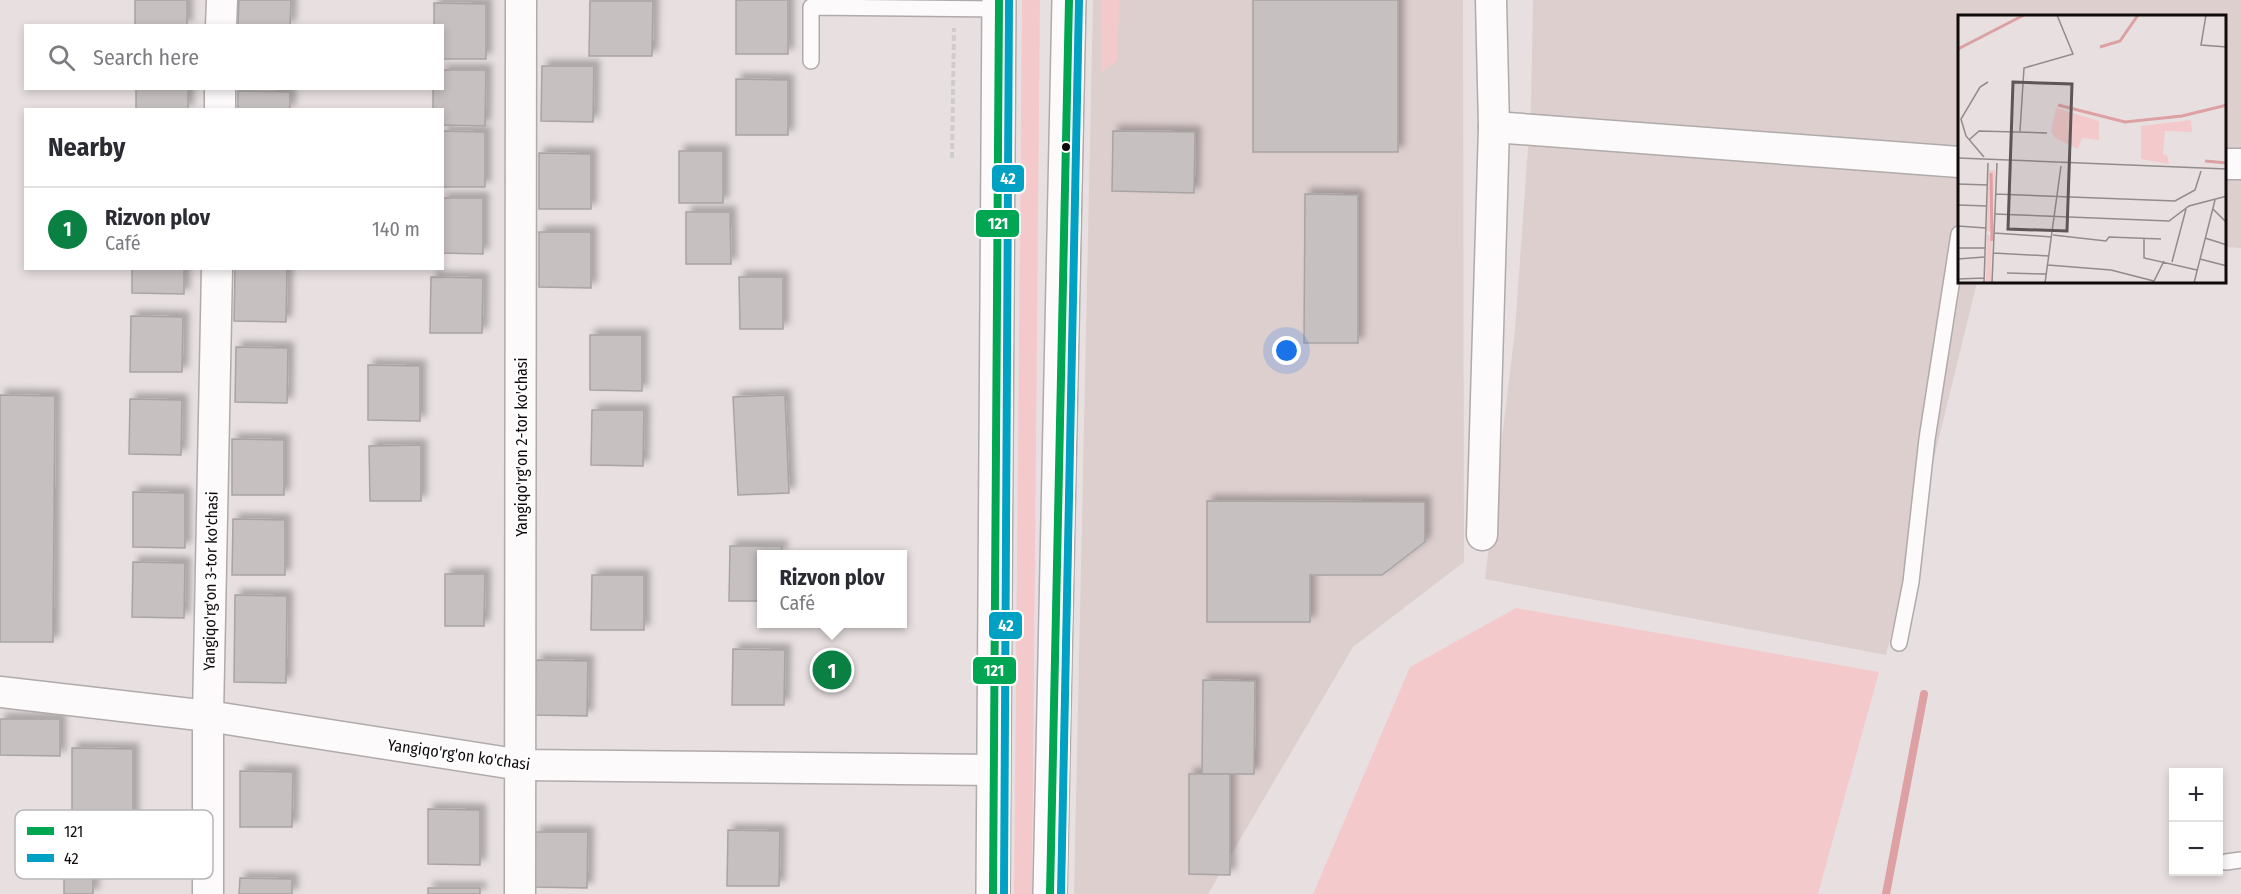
<!DOCTYPE html>
<meta charset="utf-8">
<style>
:root{--surface:#fff;--page:#f2f2f3;--text:#2b2b33;--muted:#7c7c81;--line:#e1e1e2;--accent:#0b8043}
body{margin:0;font-family:"Fira Sans Condensed",sans-serif;background:var(--page);color:var(--text)}
.controls{position:absolute;right:18px;bottom:18px;display:grid;overflow:hidden;border-radius:0px;box-shadow:0 3px 9px #0003}
.controls button{width:54px;height:54px;display:grid;place-items:center;padding:0;border:0;border-bottom:2px solid var(--line);background:var(--surface);color:var(--text);font:30px sans-serif}
.you{position:absolute;left:1287px;top:351px;width:21px;height:21px;margin:-15px;border:4px solid #fff;border-radius:50%;background:#1a73e8;box-shadow:0 0 0 9px #1a73e833}
.badge{display:grid;place-items:center;width:39px;height:39px;border-radius:50%;background:var(--accent);color:#fff;font-size:20px;font-weight:700}
.pin{position:absolute;translate:-50% -50%;border:3px solid #fff;box-shadow:0 2px 6px #0006}
.popup{position:absolute;left:757px;top:550px;width:150px;height:78px;box-sizing:border-box;display:grid;place-content:center;border-radius:0px;background:var(--surface);filter:drop-shadow(0 2px 4px #0005);font-size:20px;white-space:nowrap;color:var(--muted)}
.popup b{font-size:22px;color:var(--text)}
.popup::after{content:'';position:absolute;left:50%;top:100%;margin-left:-12px;border:12px solid transparent;border-top-color:var(--surface)}
.list{margin:0;padding:0;list-style:none}
h2{display:flex;justify-content:space-between;align-items:center;height:78px;margin:0;padding:0 24px;font-size:26px}
h2 small{font-size:20px;font-weight:400;color:var(--muted)}
.list li{display:grid;grid-template-columns:39px 1fr auto;gap:18px;align-items:center;box-sizing:border-box;height:84px;padding:0 24px;border-top:2px solid var(--line)}
.list b{display:block;font-size:22px;white-space:nowrap}
.list p{margin:0;font-size:20px;white-space:nowrap;color:var(--muted)}
.list em{font-size:20px;font-style:normal;color:var(--muted)}
.icon{flex:none;width:33px;height:33px;fill:none;stroke:currentColor;stroke-width:2;stroke-linecap:round;stroke-linejoin:round}
.map{position:relative;flex:none;width:2241px;height:894px;overflow:hidden}
.search{position:absolute;background:var(--surface);box-shadow:0 3px 9px #0003;left:24px;top:24px;width:420px;height:66px;display:flex;align-items:center;gap:15px;box-sizing:border-box;padding:0 21px;border-radius:0px;color:var(--muted);font-size:22px}
.panel{position:absolute;background:var(--surface);box-shadow:0 3px 9px #0003;left:24px;top:108px;width:420px;height:162px;border-radius:0px}
.map>svg:first-child{display:block}
</style>
<div class="map">
<svg width="2241" height="894" viewBox="0 0 2241 894">
<defs>
<filter id="shadow"><feDropShadow dx="5.5" dy="-5.5" stdDeviation="3" flood-color="#0004"/></filter>
</defs>
<rect width="100%" height="100%" fill="#e8e0e0"/>
<g fill="#decfcf">
<polygon points="1093,0 1463,0 1464,562 1353,647 1208,894 1074,894"/>
<polygon points="1533,0 2241,0 2241,248 2225,247 2224,16 1959,16 1959,282 1977,282 1886,655 1485,579 1515,330 1531,105"/>
</g>
<g fill="#f3c9cb">
<polygon points="1022,0 1040,0 1032,894 1014,894"/>
<polygon points="1102,0 1119,0 1117,61 1101,72"/>
<polygon points="1516,608 1879,672 1818,894 1313,894 1410,667"/>
</g>
<g fill="none" stroke-linecap="round" stroke-linejoin="round">
<polyline stroke="#dda0a3" stroke-width="8" points="1886,894 1924,694"/>
</g>
<g fill="#c6c0c0" stroke="#a9a4a4" stroke-width="1.5" filter="url(#shadow)">
<rect x="135" y="0" width="52" height="26"/>
<polygon points="239,0 291,0 290,26 238,26"/>
<rect x="736" y="0" width="52" height="54"/>
<rect x="1253" y="0" width="145" height="152"/>
<polygon points="590,1 653,1 652,56 589,56"/>
<polygon points="434,3 486,4 486,59 442,59 442,26 434,26"/>
<polygon points="542,66 594,66 593,122 541,121"/>
<polygon points="442,70 486,70 485,126 442,125 442,110 433,110 433,88 442,88"/>
<polygon points="736,79 788,80 788,135 736,135"/>
<rect x="136" y="88" width="52" height="22"/>
<polygon points="238,91 290,92 290,110 238,110"/>
<polygon points="442,131 485,132 485,187 442,187"/>
<polygon points="1113,131 1195,132 1194,193 1112,191"/>
<rect x="679" y="151" width="44" height="52"/>
<polygon points="539,153 591,154 591,209 539,209"/>
<polygon points="1305,194 1358,195 1358,343 1304,343"/>
<polygon points="442,198 483,198 483,254 442,253"/>
<polygon points="686,212 730,212 731,264 686,264"/>
<polygon points="539,232 591,232 591,288 539,287"/>
<polygon points="132,268 184,268 184,294 132,293"/>
<polygon points="235,268 287,268 286,322 234,321"/>
<polygon points="431,277 483,278 482,333 430,333"/>
<polygon points="739,277 783,277 783,329 740,329"/>
<polygon points="131,316 183,317 182,372 130,372"/>
<polygon points="590,335 642,335 642,391 590,390"/>
<polygon points="236,347 288,348 287,403 235,402"/>
<polygon points="368,365 420,366 420,421 368,420"/>
<polygon points="0,395 55,396 53,642 0,642"/>
<polygon points="785,395 789,493 738,495 733,397"/>
<polygon points="130,399 182,400 181,455 129,454"/>
<polygon points="592,410 644,410 643,466 591,465"/>
<polygon points="232,439 284,440 284,495 232,495"/>
<polygon points="421,445 421,501 370,501 369,446"/>
<polygon points="133,492 185,493 185,548 133,547"/>
<polygon points="1207,501 1425,502 1425,542 1382,575 1310,575 1310,622 1207,622"/>
<polygon points="233,519 285,520 285,575 232,575"/>
<polygon points="730,546 782,546 781,554 762,554 762,601 729,601"/>
<polygon points="133,562 185,563 184,618 132,617"/>
<polygon points="445,574 485,574 484,626 445,626"/>
<polygon points="592,575 644,575 644,630 591,630"/>
<polygon points="235,595 287,596 286,683 234,682"/>
<polygon points="733,649 785,650 784,705 732,705"/>
<polygon points="536,660 588,661 587,716 535,715"/>
<polygon points="1203,680 1255,681 1254,774 1202,774"/>
<polygon points="0,719 60,719 60,756 0,755"/>
<polygon points="72,748 133,749 133,864 72,864"/>
<polygon points="240,771 293,772 292,827 240,827"/>
<polygon points="1189,774 1230,774 1230,875 1189,874"/>
<polygon points="428,809 480,810 480,865 428,864"/>
<polygon points="728,830 780,831 779,886 727,886"/>
<polygon points="535,832 588,832 587,888 535,887"/>
<rect x="64" y="875" width="29" height="19"/>
<polygon points="240,878 292,879 292,894 239,894"/>
<rect x="428" y="888" width="52" height="6"/>
</g>
<g fill="none" stroke-linecap="round" stroke-linejoin="round">
<defs>
<g id="lane">
<polyline points="811,61 811,7 999,9"/>
<polyline points="1899,643 1911,582 1927,439 1959,234"/>
<polyline points="2226,862 2241,860"/>
</g>
<g id="street">
<polyline points="221,26 222,0"/>
<polyline points="220,110 220,88"/>
<polyline points="1494,127 1959,162"/>
<polyline points="2224,164 2241,164"/>
<polyline points="1482,535 1494,127 1491,0"/>
<polyline points="0,692 208,716 521,765 994,770"/>
<polyline points="208,894 208,716 217,268"/>
<polyline points="520,894 521,0"/>
</g>
<g id="highway">
<polyline points="993,894 999,0"/>
<polyline points="1050,894 1069,0"/>
</g>
</defs>
<use href="#lane" stroke="#b0aaaa" stroke-width="18"/>
<use href="#street" stroke="#b0aaaa" stroke-width="33"/>
<use href="#highway" stroke="#b0aaaa" stroke-width="36"/>
<polyline stroke="#cfcccc" stroke-width="4" stroke-dasharray="6 3" stroke-linecap="butt" points="952,158 954,28"/>
<use href="#lane" stroke="#fcfafa" stroke-width="15"/>
<use href="#street" stroke="#fcfafa" stroke-width="30"/>
<use href="#highway" stroke="#fcfafa" stroke-width="33"/>
<defs>
<g id="bus-1">
<polyline points="993,894 999,0"/>
<polyline points="1050,894 1069,0"/>
</g>
<g id="bus-2">
<polyline points="1004,894 1009,0"/>
<polyline points="1061,894 1079,0"/>
</g>
</defs>
<use href="#bus-1" stroke="#fff" stroke-width="12"/>
<use href="#bus-2" stroke="#fff" stroke-width="12"/>
<use href="#bus-1" stroke="#00a651" stroke-width="8"/>
<use href="#bus-2" stroke="#01a1c4" stroke-width="8"/>
</g>
<circle fill="#100b0b" stroke="#fff" stroke-width="2" cx="1066" cy="147" r="5"/>
<g text-anchor="middle" stroke-width="5" stroke-linejoin="round" paint-order="stroke">
<g font-size="16" fill="#100b0b" stroke="#fff">
<text transform="translate(521 447) rotate(-90)" y="6">Yangiqo'rg'on 2-tor ko'chasi</text>
<text transform="translate(210 581) rotate(-89)" y="6">Yangiqo'rg'on 3-tor ko'chasi</text>
<text transform="translate(459 754) rotate(8)" y="6">Yangiqo'rg'on ko'chasi</text>
</g>
</g>
<g transform="translate(1958 15)">
<rect width="268" height="268" fill="#e8e0e0"/>
<path d="M98 93 141 106V125L124 123 120 134 97 123 93 116ZM233 105 234 117 207 116 205 139 209 140 211 149 183 144V111ZM31 155H37L34 217 28 216ZM29 220H34L33 268H28Z" fill="#f3c9cb"/>
<path fill="none" stroke="#dda0a3" stroke-width="3" d="M142 32 162 26 180 0M0 34 66 0M100 90 167 107 224 101 269 90M247 146 269 148M33 158 34 226"/>
<path fill="none" stroke="#928b8b" stroke-width="1.5" d="M248 0 243 30 269 32M62 116 66 53 115 39 99 0M11 125 21 116 89 118M26 142 8 121 3 104 22 72 30 67M0 143 269 154M0 169 30 170M37 179 217 186 237 175 243 156M0 190 29 191M255 194 269 208M36 199 211 206 231 191 269 181M0 211 28 213M36 218 94 222M95 220 148 226 151 222 203 224M247 223 269 230M186 224V243L239 255M0 233H27M35 238 91 241M0 244 26 242M242 244 269 251M214 247 228 194M90 250 153 255 196 266 206 246M49 258 88 259M0 264 26 263M26 268 30 148M34 268 39 148M87 268 103 151M236 268 257 185"/>
<path fill="#5c5656" fill-opacity="0.15" stroke="#5c5656" stroke-width="3" d="M55 67 114 69 109 216 50 214Z"/>
<rect width="268" height="268" fill="none" stroke="#100b0b" stroke-width="3"/>
</g>
<rect x="15" y="810" width="198" height="69" rx="9" fill="#fff" stroke="#b7b6b6" stroke-width="1.5"/>
<rect x="27" y="827" width="27" height="8" fill="#00a651"/>
<rect x="27" y="854" width="27" height="8" fill="#01a1c4"/>
<g font-size="16" fill="#100b0b">
<text x="64" y="837">121</text>
<text x="64" y="864">42</text>
</g>
<g stroke="#fff" stroke-width="2">
<rect x="991" y="164" width="34" height="29" rx="6" fill="#01a1c4"/>
<rect x="975" y="209" width="45" height="29" rx="6" fill="#00a651"/>
<rect x="988" y="611" width="35" height="29" rx="6" fill="#01a1c4"/>
<rect x="972" y="656" width="45" height="29" rx="6" fill="#00a651"/>
</g>
<g font-size="16" text-anchor="middle" font-weight="bold" fill="#fff">
<text x="1008" y="184">42</text>
<text x="998" y="229">121</text>
<text x="1006" y="631">42</text>
<text x="994" y="676">121</text>
</g>
</svg>
<div class="controls">
<button>+</button>
<button>−</button>
</div>
<div class="you"></div>
<div class="pin badge" style="left:832px;top:670px">1</div>
<div class="popup"><b>Rizvon plov</b>Café</div>
<div class="search"><svg class="icon" aria-label="search" viewBox="0 0 24 24"><circle cx="10" cy="10" r="6"/><path d="M15 15l6 6"/></svg>Search here</div>
<section class="panel">
<h2>Nearby<small></small></h2>
<ul class="list">
<li><span class="badge">1</span><div><b>Rizvon plov</b><p>Café</p></div><em>140 m</em></li>
</ul>
</section>
</div>
